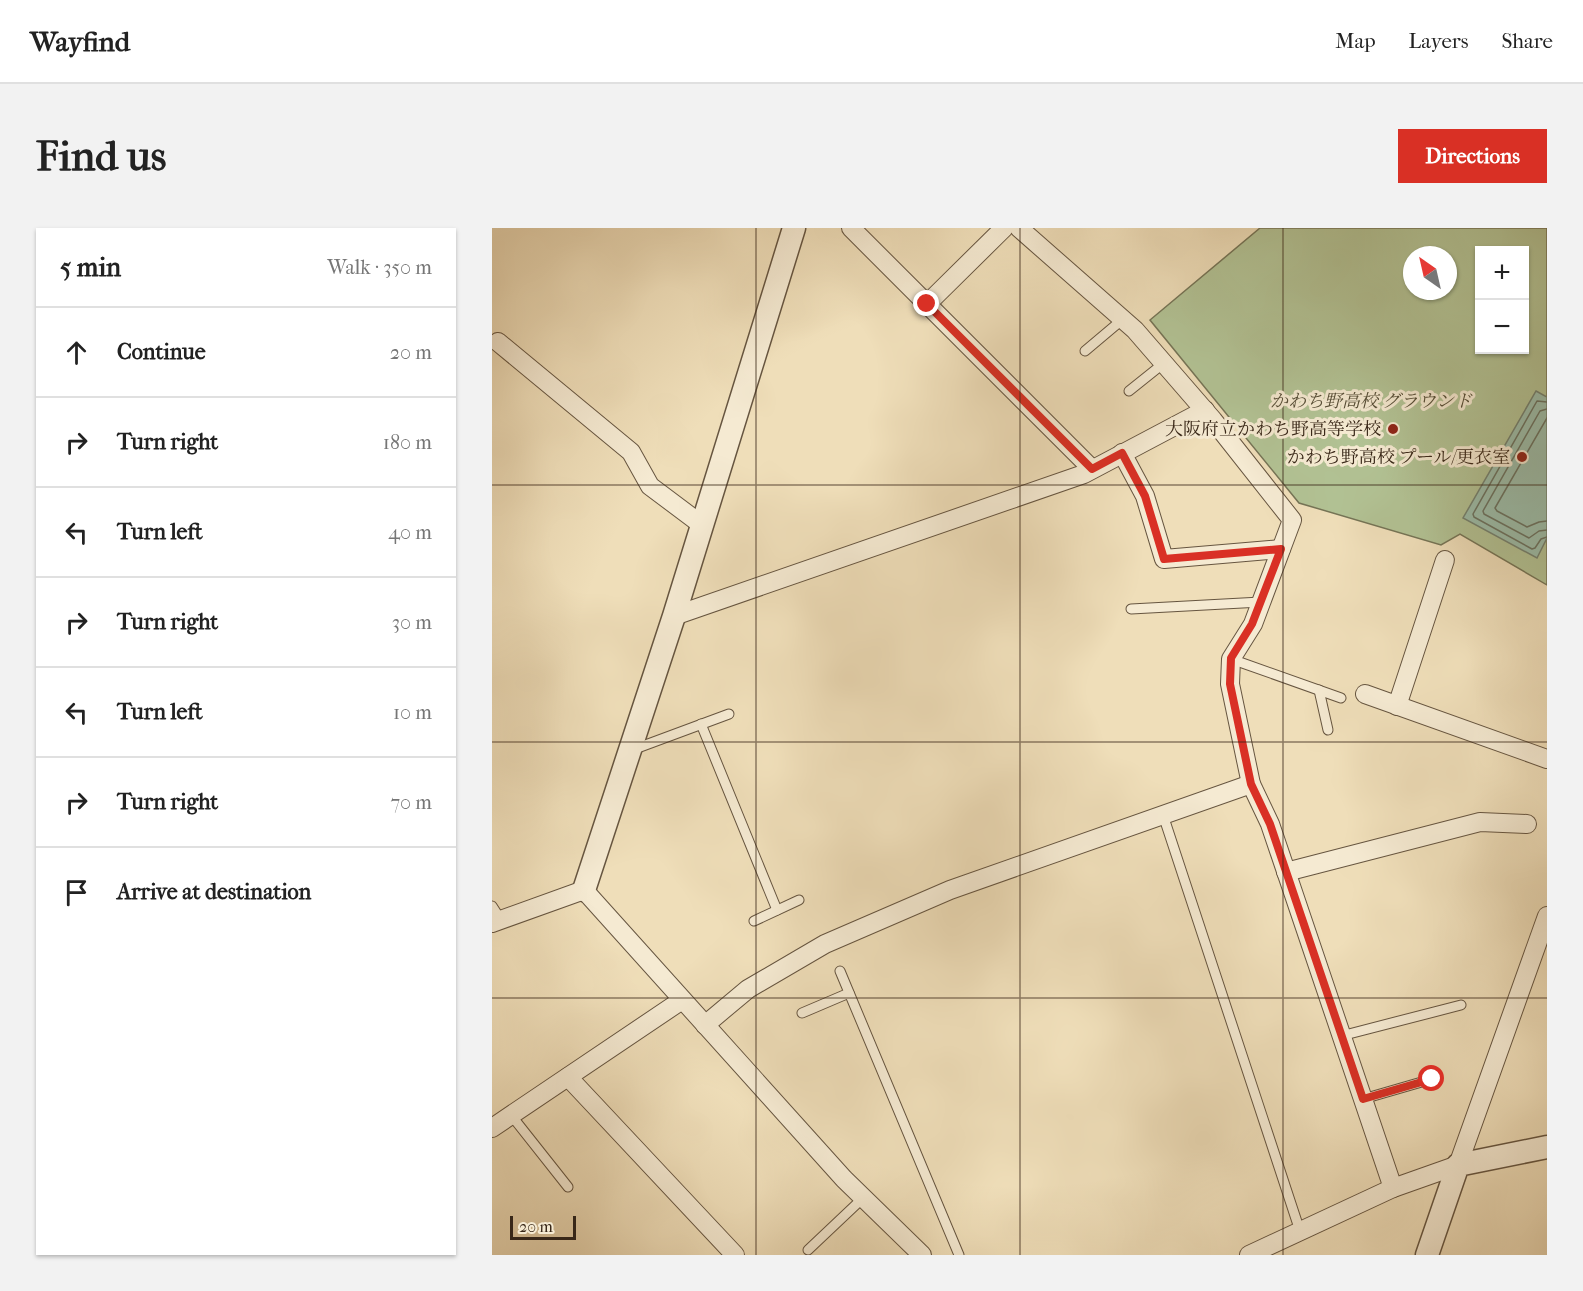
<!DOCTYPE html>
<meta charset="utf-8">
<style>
:root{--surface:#fff;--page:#f2f2f2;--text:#222;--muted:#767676;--line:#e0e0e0;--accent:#d93025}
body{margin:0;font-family:"IM FELL French Canon","Noto Serif JP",serif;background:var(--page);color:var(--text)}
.controls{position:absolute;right:18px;top:18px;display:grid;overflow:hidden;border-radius:0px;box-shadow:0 2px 4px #0004}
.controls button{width:54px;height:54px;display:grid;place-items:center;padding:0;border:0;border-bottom:2px solid var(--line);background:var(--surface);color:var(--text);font:30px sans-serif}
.compass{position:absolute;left:911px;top:18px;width:54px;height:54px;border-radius:50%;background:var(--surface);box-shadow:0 2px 4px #0004;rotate:326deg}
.scale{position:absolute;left:18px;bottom:15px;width:66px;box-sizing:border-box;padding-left:6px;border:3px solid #382718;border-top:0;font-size:16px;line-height:21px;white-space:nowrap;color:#382718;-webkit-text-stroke:4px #f5ead2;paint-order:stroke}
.stop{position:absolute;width:18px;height:18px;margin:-14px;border:4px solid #d93025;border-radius:50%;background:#fff}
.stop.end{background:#d93025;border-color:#fff;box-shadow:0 2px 6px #0008}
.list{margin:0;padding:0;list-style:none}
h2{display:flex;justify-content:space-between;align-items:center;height:78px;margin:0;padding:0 24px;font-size:26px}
h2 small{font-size:20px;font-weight:400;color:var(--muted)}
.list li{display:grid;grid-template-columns:39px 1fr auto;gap:18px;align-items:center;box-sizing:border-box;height:90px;padding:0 24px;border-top:2px solid var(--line)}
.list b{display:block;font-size:22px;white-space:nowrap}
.list em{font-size:20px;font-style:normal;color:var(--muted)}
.icon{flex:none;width:33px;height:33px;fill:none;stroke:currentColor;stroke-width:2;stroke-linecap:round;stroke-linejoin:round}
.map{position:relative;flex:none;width:1055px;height:1027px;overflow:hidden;border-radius:0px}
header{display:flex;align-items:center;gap:36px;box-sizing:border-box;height:84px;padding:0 30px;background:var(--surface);border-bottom:2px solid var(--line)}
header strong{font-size:28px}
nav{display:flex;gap:33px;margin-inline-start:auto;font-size:21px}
.intro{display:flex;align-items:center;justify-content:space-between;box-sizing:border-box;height:144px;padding:0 36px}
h1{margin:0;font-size:42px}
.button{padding:15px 27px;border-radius:0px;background:var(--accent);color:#fff;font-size:21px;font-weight:700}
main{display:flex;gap:36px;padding:0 36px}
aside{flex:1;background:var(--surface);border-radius:0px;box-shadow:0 2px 4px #0004}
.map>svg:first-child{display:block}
</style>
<header>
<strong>Wayfind</strong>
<nav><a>Map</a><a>Layers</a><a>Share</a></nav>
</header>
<div class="intro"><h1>Find us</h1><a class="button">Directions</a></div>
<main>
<aside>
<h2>5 min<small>Walk · 350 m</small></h2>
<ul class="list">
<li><svg class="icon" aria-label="ahead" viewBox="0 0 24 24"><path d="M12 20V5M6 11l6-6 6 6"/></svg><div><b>Continue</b></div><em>20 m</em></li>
<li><svg class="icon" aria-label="right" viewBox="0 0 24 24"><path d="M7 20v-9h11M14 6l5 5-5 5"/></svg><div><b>Turn right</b></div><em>180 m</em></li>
<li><svg class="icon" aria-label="left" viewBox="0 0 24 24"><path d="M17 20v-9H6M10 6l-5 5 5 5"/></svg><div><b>Turn left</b></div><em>40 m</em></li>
<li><svg class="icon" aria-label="right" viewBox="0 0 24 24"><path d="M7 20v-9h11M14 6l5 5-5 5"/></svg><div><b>Turn right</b></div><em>30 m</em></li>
<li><svg class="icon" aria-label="left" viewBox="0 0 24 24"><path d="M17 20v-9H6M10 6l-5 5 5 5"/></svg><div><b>Turn left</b></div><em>10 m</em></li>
<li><svg class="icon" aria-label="right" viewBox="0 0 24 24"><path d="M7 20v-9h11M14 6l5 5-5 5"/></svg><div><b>Turn right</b></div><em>70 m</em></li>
<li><svg class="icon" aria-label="arrive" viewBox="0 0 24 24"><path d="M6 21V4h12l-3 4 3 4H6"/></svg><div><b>Arrive at destination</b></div></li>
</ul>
</aside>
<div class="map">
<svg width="1055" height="1027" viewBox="0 0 1055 1027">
<rect width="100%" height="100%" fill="#efdeb9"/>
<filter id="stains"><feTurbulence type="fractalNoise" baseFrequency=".00333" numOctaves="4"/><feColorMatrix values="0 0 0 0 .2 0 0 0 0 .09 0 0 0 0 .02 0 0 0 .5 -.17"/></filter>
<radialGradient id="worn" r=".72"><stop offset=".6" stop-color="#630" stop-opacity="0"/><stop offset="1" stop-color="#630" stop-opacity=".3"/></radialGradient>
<path fill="#b2c294" stroke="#757456" stroke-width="1.5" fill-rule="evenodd" d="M768 0H1055V357L968 306 949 317 807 275 658 92ZM987 22H1032V122H987ZM920 27H956V63H920Z"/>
<polygon fill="#9bbdaa" stroke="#738170" stroke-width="1.5" points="1044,163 1055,169 1055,310 1045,330 971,290"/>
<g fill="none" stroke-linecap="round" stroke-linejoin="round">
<g stroke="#6a7261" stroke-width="1.5">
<polyline points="1055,174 1045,173 981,286 982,289 1040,321 1043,320 1049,311 1055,309"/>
<polyline points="1055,181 1048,183 991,283 992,286 1037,310 1047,303 1055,302"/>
<polyline points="1055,190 1003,280 1005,283 1035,299 1047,294 1055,293"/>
</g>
<defs>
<g id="service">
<polyline points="593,123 631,91"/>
<polyline points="637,163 672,135"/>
<polyline points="639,381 769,374"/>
<polyline points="739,431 849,470"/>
<polyline points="827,462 836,502"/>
<polyline points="209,496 285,682"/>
<polyline points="140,522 237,486"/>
<polyline points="671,587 808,1003"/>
<polyline points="0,678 9,692"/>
<polyline points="262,693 307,672"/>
<polyline points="348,743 467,1027"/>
<polyline points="310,785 357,765"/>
<polyline points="849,808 969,777"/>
<polyline points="871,871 940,851"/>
<polyline points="19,887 76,959"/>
<polyline points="316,1022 371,970"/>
</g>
<g id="minor">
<polyline points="359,0 600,241"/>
<polyline points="527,0 643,102 721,192 800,292 761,396 739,431 738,456 759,556 778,596 901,960"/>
<polyline points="435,76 512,0"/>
<polyline points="6,114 139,224 158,258 210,297"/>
<polyline points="630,225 653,268 672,331 789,321"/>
<polyline points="182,388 592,246 713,182"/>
<polyline points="873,466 1055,531"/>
<polyline points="905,478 953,332"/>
<polyline points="794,644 988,594 1035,596"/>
<polyline points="0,695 92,662 352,951 430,1027"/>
<polyline points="213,797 256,761 333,716 458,662 759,556"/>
<polyline points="76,849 243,1027"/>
<polyline points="0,900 190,772"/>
<polyline points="757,1027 901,960 966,937 1055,688"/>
</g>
<g id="tertiary">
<polyline points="92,662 182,388 302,0"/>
<polyline points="935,1027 966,937 1055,919"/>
</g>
</defs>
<use href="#service" stroke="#665540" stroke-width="11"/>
<use href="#minor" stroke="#665540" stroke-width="20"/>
<use href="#tertiary" stroke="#665540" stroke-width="25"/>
<use href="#service" stroke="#f5ead2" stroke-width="9"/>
<use href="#minor" stroke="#f5ead2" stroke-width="18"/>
<use href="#tertiary" stroke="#f5ead2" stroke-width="22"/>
</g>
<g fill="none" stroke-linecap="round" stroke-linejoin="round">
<polyline stroke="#d93025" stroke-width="8" points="435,76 600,241 630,225 653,268 672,331 789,321 760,396 739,430 738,456 759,556 778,596 871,871 940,851"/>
</g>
<path fill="none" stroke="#382718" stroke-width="1.5" stroke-opacity="0.55" d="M264 0V1027M528 0V1027M791 0V1027M0 257H1055M0 514H1055M0 770H1055"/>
<g fill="#8f2418" stroke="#f5ead2" stroke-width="2">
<circle cx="901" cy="201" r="6"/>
<circle cx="1030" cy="229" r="6"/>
</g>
<g text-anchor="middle" stroke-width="6" stroke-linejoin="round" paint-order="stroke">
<g font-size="18" font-style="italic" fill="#564e37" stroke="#f5ead2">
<text x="879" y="179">かわち野高校 グラウンド</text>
</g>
<g font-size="18" fill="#382718" stroke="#f5ead2" text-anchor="end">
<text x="889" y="207">大阪府立かわち野高等学校</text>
<text x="1018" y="235">かわち野高校 プール/更衣室</text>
</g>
</g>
<rect width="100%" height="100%" filter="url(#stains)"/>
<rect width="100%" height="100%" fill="url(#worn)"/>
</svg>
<div class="controls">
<button>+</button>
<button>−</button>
</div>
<svg class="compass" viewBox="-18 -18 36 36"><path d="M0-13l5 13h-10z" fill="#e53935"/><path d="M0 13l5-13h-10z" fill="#767676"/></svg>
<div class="scale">20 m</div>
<div class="stop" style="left:940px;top:851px"></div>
<div class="stop end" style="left:435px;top:76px"></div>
</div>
</main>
